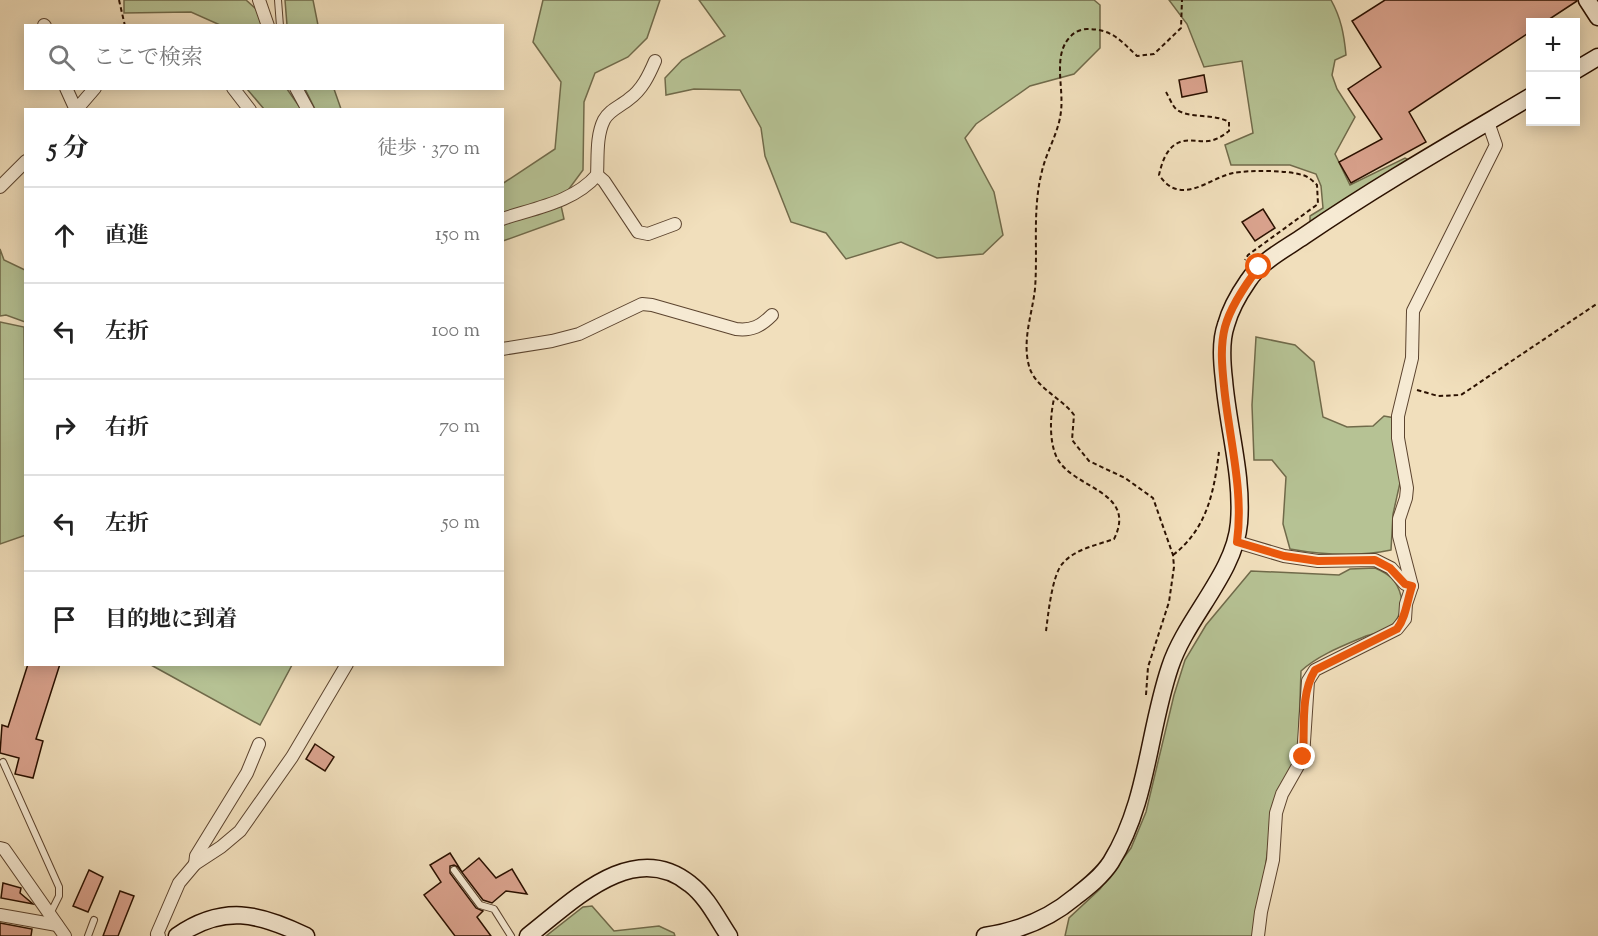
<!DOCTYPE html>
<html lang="ja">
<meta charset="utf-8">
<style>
:root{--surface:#fff;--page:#f6f6f6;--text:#222;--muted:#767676;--line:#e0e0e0}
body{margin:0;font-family:"Sorts Mill Goudy","Noto Serif JP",serif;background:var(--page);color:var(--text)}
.controls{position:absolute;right:18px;top:18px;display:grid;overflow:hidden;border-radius:0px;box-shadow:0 3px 15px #0003}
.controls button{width:54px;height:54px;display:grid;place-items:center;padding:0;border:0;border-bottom:2px solid var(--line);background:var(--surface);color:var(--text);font:30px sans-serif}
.stop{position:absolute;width:18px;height:18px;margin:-14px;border:4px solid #ea580c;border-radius:50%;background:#fff}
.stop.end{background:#ea580c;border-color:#fff;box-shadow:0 2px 6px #0008}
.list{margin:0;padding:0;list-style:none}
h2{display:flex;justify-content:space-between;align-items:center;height:78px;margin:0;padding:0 24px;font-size:26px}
h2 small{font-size:20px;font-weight:400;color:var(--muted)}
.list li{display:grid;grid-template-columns:39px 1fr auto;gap:18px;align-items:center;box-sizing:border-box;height:96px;padding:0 24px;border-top:2px solid var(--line)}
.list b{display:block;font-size:22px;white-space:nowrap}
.list em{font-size:20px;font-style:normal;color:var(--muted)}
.icon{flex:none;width:33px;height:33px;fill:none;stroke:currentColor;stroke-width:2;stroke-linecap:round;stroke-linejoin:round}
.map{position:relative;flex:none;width:1598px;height:936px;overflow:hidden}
.search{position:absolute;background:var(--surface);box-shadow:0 3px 15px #0003;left:24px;top:24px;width:480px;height:66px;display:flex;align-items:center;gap:15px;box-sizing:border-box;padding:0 21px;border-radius:0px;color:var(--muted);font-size:22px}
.panel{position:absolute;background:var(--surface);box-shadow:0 3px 15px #0003;left:24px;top:108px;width:480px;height:558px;border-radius:0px}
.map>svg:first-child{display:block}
</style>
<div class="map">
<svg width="1598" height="936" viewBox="0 0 1598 936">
<rect width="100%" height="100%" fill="#f1dfbc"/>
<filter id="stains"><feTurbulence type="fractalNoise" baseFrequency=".00333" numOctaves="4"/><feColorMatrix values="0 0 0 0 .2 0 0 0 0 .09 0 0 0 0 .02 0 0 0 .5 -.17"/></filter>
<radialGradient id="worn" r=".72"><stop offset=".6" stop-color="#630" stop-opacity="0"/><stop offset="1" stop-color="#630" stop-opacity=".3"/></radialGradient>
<g fill="#b6c294" stroke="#706a4a" stroke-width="1.5">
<polygon points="124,0 246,0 256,9 262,25 220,25 191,12 124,13"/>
<polygon points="285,0 313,0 318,25 287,25"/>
<polygon points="543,0 660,0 647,38 628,57 595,73 584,102 583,170 560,201 564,219 503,241 502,184 555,149 561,82 533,42"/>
<polygon points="699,0 1094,0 1100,5 1100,48 1074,74 1030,86 976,124 965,138 994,192 1003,235 983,254 937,258 901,242 846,259 826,233 791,222 765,156 761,128 740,90 694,89 666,95 665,78 682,60 725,36"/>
<path d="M1169 0H1331C1341 18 1344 34 1346 55L1335 60 1332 75 1337 89 1355 117 1335 154 1350 185 1405 158 1411 161 1310 223V216L1323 208 1321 186 1316 174 1290 165H1231L1225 145 1253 133 1242 61 1204 67 1187 24Z"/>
<polygon points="247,89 287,89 301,109 264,109"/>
<polygon points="305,89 334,89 341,109 315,109"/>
<polygon points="0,249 4,260 25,270 25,322 6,315 0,316"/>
<polygon points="0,322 24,327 26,535 0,544"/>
<path d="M1256 337 1295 345 1314 362 1323 417 1347 427 1373 426 1384 416 1395 418 1402 474 1393 514 1391 550C1357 557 1323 555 1290 549L1283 524 1286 477 1272 460H1254L1252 405Z"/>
<path d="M1375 568C1389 574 1397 580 1401 596 1403 607 1399 622 1388 628 1382 632 1373 634 1366 636 1345 645 1318 655 1301 671L1298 756 1272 818 1256 936H1065L1069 918 1100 889 1131 848 1146 812 1174 695 1185 660 1206 625 1251 571 1339 575 1350 569Z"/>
<polygon points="151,665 292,665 260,725"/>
<polygon points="592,906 614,931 659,926 674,933 675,936 546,936 583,907"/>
</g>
<g fill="#daa38e" stroke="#2b1100" stroke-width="1.5">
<polygon points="1385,0 1577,0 1577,1 1545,22 1530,22 1530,32 1409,112 1426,142 1351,183 1339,162 1382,139 1348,89 1381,67 1352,21"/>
<polygon points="1204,75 1207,92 1182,97 1179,80"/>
<polygon points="1263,209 1275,228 1255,241 1242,222"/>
<polygon points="28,664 60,664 36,739 43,741 33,778 15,774 19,758 0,753 2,725 8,727"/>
<polygon points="315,744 334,757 325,771 306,759"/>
<polygon points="450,853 462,872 479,858 496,878 512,869 527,894 506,891 492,903 483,900 458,867 454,865 450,866 450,873 476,908 483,911 477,917 491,936 455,936 424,895 441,882 430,865"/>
<polygon points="89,870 103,877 88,912 73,906"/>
<polygon points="3,883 21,888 20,893 33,904 1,898"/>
<polygon points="120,891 134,896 118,936 103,936"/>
<polygon points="0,923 32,929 31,936 0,936"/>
</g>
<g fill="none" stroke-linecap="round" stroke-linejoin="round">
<defs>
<g id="lane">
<polyline points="278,0 280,26"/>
<polyline points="3,762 59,887 59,896 50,914"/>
<polyline points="454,870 480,905 494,909 511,936"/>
<polyline points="88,936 94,920"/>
</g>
<g id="street">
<polyline points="259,0 268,26"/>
<polyline points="44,25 45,26"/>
<polyline points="66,88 76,110 95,88"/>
<polyline points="233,88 250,110"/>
<polyline points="296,88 308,110"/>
<polyline points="597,175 604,181 638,232 648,234 675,224"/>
<polyline points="0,187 26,161"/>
<path d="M502 219C535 208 574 202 597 175 598 157 596 136 604 120 609 110 621 106 629 99 642 90 649 75 655 61"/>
<path d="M502 349 552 341 579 334 642 304 652 305 736 329C752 331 761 326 772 315"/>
<polyline points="1237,542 1284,556 1318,561 1375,560 1391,568 1405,584 1412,586"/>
<polyline points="0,848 4,849 65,936"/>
<polyline points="195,864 196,856 247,773 259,744"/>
<polyline points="0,915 57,925"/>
<polyline points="159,936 157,934 179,883 195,864 221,847 240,831 292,757 347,664"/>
<polyline points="1258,936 1261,912 1273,860 1276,813 1282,794 1303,757 1308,681 1315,670 1397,629 1405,619 1406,604 1412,586 1399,536 1399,519 1406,498 1407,488 1398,438 1398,416 1412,358 1413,311 1496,145 1488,122"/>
</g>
<g id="secondary">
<polyline points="1587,0 1598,17"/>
<polyline points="1576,70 1598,57"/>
<path d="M177 936C223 904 259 913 306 936"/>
<path d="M528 936C572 902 633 838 690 884 707 897 717 918 729 936"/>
<path d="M985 936C1018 931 1050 918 1075 897 1088 887 1102 876 1111 862 1148 802 1148 732 1170 667 1186 618 1235 573 1239 523 1243 476 1228 428 1224 380 1222 363 1220 342 1226 325 1230 310 1239 294 1248 281 1261 261 1285 249 1304 236 1377 186 1454 142 1530 97"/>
</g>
</defs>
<use href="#lane" stroke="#5c442f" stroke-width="8"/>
<use href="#street" stroke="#5c442f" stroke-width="14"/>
<use href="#secondary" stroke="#2b1100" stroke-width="19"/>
<g stroke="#2b1100" stroke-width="2" stroke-dasharray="4.5 3" stroke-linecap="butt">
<polyline points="119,0 125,26"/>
<path d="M1166 92C1169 97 1172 105 1176 109 1188 119 1213 113 1229 122V131C1225 134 1221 137 1216 139 1205 144 1194 139 1183 141 1167 145 1162 162 1159 175 1181 207 1207 179 1233 173 1249 170 1287 170 1302 175 1308 176 1313 181 1317 185L1318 204 1248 255 1245 260"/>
<polyline points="1417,390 1438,396 1461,395 1598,303"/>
<path d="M1173 555C1207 529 1214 492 1219 452"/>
<path d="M1046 631C1048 616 1052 574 1063 563 1075 549 1097 545 1114 539 1138 491 1073 489 1057 458 1049 442 1050 416 1054 399"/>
<path d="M1146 695 1148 667 1169 602 1174 567 1173 555 1153 498 1125 478 1089 461 1072 440 1074 415C1062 398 1035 388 1029 366 1022 340 1032 315 1035 289 1038 249 1032 210 1042 171 1047 150 1059 132 1061 111 1064 87 1052 54 1071 36 1074 32 1082 29 1087 29 1112 29 1120 40 1137 56L1154 54 1181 28 1182 0"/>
</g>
<use href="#lane" stroke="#f6ead3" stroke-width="6"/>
<use href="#street" stroke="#f6ead3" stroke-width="12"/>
<use href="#secondary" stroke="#f6ead3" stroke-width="16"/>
</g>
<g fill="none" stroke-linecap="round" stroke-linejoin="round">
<path stroke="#ea580c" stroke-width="8" d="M1259 267C1246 284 1231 305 1225 327 1220 346 1222 367 1224 386 1229 439 1244 489 1237 542L1284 556 1318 561 1375 560 1390 568 1405 584 1412 586C1407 601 1406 617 1397 629L1315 670C1300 695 1305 728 1303 757"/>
</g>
<rect width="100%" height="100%" filter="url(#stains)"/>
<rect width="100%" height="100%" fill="url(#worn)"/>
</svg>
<div class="controls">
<button>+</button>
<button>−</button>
</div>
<div class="stop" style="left:1259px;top:267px"></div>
<div class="stop end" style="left:1303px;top:757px"></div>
<div class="search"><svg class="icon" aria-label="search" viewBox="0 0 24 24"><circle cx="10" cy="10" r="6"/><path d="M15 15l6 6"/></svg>ここで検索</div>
<section class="panel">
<h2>5 分<small>徒歩 · 370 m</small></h2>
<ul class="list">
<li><svg class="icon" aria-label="ahead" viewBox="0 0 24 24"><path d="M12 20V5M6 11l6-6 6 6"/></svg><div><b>直進</b></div><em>150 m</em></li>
<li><svg class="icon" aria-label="left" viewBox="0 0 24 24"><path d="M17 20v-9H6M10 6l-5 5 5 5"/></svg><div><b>左折</b></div><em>100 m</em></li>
<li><svg class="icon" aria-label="right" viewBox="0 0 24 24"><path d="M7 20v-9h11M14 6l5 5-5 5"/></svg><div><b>右折</b></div><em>70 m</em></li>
<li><svg class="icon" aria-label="left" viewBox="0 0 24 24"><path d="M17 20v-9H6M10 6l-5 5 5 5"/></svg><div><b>左折</b></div><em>50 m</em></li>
<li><svg class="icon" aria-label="arrive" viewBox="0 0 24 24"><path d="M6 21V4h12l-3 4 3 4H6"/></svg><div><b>目的地に到着</b></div></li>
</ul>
</section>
</div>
